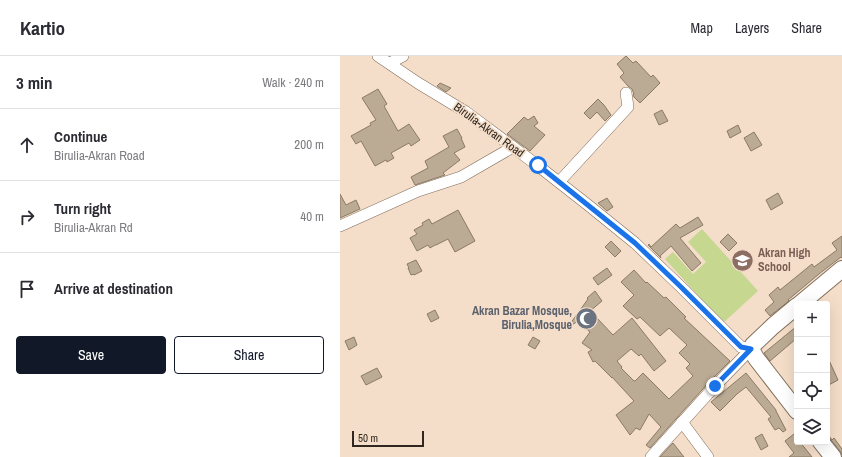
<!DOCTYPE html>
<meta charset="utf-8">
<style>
:root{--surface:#fff;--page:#f7f7f7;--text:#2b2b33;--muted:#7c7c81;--line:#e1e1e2;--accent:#111827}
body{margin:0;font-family:"Archivo Narrow",sans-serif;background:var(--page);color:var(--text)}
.controls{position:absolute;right:12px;bottom:12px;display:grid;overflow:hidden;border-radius:4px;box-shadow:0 4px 16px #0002}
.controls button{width:36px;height:36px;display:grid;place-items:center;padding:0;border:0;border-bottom:1px solid var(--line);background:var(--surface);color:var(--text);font:20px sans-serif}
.scale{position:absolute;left:12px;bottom:10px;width:72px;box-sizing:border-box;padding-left:4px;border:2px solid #302820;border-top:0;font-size:11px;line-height:14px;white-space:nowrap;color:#302820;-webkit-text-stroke:3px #f5dec9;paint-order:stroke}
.stop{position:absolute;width:12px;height:12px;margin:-9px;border:3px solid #1a73e8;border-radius:50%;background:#fff}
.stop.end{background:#1a73e8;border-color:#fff;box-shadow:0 1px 4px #0008}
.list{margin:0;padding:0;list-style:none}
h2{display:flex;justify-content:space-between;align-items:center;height:52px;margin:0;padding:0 16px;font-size:17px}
h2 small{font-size:13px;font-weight:400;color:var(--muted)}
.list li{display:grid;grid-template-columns:26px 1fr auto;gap:12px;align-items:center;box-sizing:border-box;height:72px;padding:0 16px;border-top:1px solid var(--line)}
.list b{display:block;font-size:15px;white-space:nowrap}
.list p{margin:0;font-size:13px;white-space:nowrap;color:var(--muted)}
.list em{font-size:13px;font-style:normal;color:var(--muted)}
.actions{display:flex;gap:8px;padding:12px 16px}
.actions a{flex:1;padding:9px 0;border:1px solid var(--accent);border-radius:4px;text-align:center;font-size:14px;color:var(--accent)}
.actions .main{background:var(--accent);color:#fff}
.icon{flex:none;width:22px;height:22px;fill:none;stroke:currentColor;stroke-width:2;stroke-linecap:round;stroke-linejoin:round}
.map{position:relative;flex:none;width:502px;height:401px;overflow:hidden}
header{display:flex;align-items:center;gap:24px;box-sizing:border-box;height:56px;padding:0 20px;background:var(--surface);border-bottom:1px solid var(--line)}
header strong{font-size:19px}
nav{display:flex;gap:22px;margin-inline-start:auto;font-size:14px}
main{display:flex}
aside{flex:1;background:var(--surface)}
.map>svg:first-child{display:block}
</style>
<header>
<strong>Kartio</strong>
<nav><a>Map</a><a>Layers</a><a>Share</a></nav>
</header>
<main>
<aside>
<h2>3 min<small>Walk · 240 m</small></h2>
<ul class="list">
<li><svg class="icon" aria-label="ahead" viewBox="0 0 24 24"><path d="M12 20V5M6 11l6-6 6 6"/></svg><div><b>Continue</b><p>Birulia-Akran Road</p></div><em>200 m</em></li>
<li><svg class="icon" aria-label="right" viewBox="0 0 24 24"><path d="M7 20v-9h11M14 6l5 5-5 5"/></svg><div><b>Turn right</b><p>Birulia-Akran Rd</p></div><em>40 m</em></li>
<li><svg class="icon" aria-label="arrive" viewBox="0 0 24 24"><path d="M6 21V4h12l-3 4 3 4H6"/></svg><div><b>Arrive at destination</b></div></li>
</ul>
<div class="actions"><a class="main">Save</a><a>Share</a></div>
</aside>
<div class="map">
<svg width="502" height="401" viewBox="0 0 502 401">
<rect width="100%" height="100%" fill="#f5dec9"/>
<polygon fill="#c6d790" points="362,173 418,235 383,267 325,203 333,196 353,218 366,206 348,186"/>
<g fill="#bcab94" stroke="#8b7a64">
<polygon points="286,0 293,7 296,5 311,21 313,19 320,27 300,47 294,41 293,39 294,38 292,33 288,30 280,21 284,17 277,8"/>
<polygon points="100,27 111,32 106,36 97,30"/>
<polygon points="38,33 47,48 44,50 58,75 69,68 80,84 71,90 69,87 51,97 54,102 47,106 46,104 35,110 21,85 16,88 11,80 31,69 30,67 36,64 22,42"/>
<polygon points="258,43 264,49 271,59 265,65 257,56 250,63 244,57"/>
<polygon points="322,54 328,65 319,69 314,58"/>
<polygon points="194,60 198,67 194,70 205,79 190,95 167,78 184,61 188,64"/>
<polygon points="398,69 401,76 390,82 387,75"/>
<polygon points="117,73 122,82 121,82 125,91 114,97 120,104 103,117 105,119 75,129 71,121 88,112 85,105 109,91 103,80"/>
<polygon points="414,76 422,89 411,95 404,82"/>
<polygon points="438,137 443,147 431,154 426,144"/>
<polygon points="0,138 6,149 16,144 20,153 0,162"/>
<polygon points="267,142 273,151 267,155 258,147"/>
<polygon points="118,154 135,185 115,196 108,183 96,189 95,189 90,192 88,189 77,195 70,182 77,178 74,174 83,169 82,167 89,163 92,168"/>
<polygon points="358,161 363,169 340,182 361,207 352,215 331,190 320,200 321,202 308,189 309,188 311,191 336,168 340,172"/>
<polygon points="388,178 397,187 389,195 380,186"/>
<polygon points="502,180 502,202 501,201 479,218 448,244 449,245 430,260 425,254 434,246 429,239 438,231 440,234 472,208 474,211 497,194 492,187"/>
<polygon points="271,185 281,195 275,201 265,191"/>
<polygon points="76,204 82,215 74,219 74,218 71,219 68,212 69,212 67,208"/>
<polygon points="267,212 272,219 258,229 253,222"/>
<polygon points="294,214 306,227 307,226 324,242 326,241 346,261 344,262 390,305 370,325 310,392 306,389 321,371 309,358 300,374 296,372 290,379 276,359 294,345 272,321 272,322 255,305 253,306 248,296 252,294 242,287 250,276 238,265 232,269 230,268 248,243 247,242 255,235 262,245 249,256 256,261 273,279 292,262 326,305 314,315 301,298 299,300 291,293 277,305 282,311 281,312 294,325 295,325 303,317 329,343 353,320 346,312 350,308 339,297 347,289 329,272 320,280 300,261 297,263 283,250 294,239 281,226"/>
<polygon points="95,254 99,262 91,266 87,258"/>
<polygon points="457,270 457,282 430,305 424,297"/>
<polygon points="14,281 17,289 9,294 5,285"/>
<polygon points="193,281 200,285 195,293 188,289"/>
<polygon points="487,300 498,324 487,330"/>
<polygon points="37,312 42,321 26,329 21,320"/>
<polygon points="406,317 436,354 436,355 446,374 443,376 439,372 435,374 428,363 431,361 406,331 397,338 380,355 371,346"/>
<polygon points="487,377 492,384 494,382 502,393 502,399 500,395 487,379"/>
<polygon points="422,378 428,390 421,394 415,382"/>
<polygon points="454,378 457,382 457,386 460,386 472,401 449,401 454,397 445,385"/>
<polygon points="333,387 344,401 320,401"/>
</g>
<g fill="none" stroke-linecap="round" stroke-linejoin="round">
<defs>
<g id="minor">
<polyline points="38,0 78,27 126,56 197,109 248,149 295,187 341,231 401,291 411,293 375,330 311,401"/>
<polyline points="50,7 63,0"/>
<polyline points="219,126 288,51 286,37"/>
<polyline points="0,170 78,135 121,121 173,91"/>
<polyline points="342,366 368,401"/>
</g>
<g id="highway">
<polyline points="460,248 502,213"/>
<polyline points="457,250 433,270 413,289 411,293 416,302 457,355"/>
<polyline points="481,386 493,401"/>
</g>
</defs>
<use href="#minor" stroke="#816d5a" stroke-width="12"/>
<use href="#highway" stroke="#816d5a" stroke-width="18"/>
<use href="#minor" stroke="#fff" stroke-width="11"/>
<use href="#highway" stroke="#fff" stroke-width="16"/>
</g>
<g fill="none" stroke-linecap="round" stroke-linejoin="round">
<polyline stroke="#1a73e8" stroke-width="5" points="198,109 295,187 341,231 401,291 411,293 375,330"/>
</g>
<defs>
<symbol id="school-disc" viewBox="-11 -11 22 22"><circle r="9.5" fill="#8d6e63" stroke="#f5dec9"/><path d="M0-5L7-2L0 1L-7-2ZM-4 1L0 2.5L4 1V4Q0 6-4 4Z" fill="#fff"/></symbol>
<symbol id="mosque-disc" viewBox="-11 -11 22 22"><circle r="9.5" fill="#6b7280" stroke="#f5dec9"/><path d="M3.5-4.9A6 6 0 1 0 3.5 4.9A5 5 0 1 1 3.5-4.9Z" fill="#fff"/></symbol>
</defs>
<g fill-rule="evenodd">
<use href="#school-disc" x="390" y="192" width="25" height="25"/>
<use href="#mosque-disc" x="234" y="250" width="25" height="25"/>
</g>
<g text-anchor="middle" stroke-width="3.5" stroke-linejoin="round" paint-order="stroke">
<g font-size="12" fill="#302820" stroke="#f5dec9">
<text transform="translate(149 74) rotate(36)" y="4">Birulia-Akran Road</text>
</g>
<g font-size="12" font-weight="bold" fill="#785e54" stroke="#f5dec9" text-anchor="start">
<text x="418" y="201">Akran High<tspan x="418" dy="14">School</tspan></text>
</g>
<g font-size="12" font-weight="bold" fill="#5b616d" stroke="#f5dec9" text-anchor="end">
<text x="232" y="259">Akran Bazar Mosque,<tspan x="232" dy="14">Birulia,Mosque</tspan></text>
</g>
</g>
</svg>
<div class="controls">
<button>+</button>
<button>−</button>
<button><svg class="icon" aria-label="locate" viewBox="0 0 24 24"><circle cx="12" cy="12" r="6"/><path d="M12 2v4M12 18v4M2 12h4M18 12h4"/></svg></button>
<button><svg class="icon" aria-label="layers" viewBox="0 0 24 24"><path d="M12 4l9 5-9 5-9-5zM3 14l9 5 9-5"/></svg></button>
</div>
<div class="scale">50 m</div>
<div class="stop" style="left:198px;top:109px"></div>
<div class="stop end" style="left:375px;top:330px"></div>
</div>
</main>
